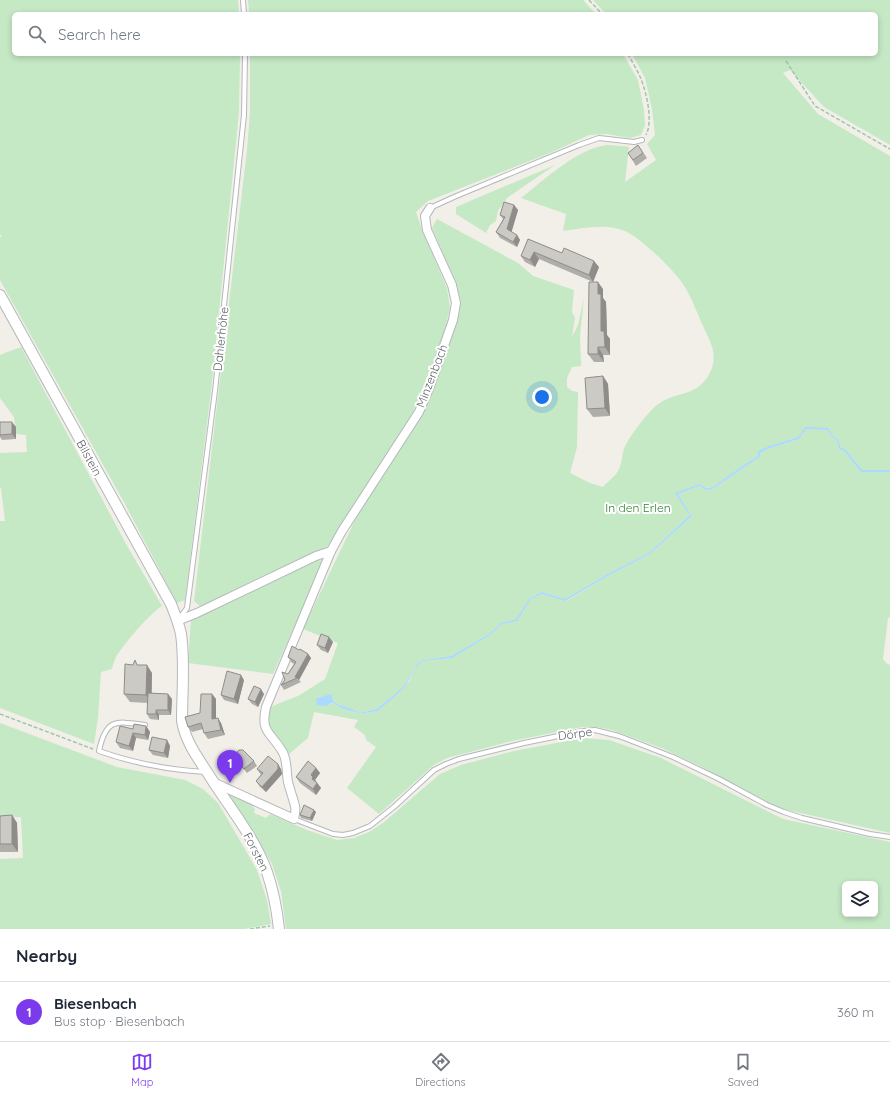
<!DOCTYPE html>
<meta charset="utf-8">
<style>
:root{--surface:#fff;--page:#f6f6f7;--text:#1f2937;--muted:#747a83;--line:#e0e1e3;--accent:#7c3aed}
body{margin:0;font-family:Quicksand,sans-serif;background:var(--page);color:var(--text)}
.controls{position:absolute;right:12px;bottom:12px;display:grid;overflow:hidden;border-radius:6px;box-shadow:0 2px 6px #0003}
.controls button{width:36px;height:36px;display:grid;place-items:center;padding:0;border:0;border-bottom:1px solid var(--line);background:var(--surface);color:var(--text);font:20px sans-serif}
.you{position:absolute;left:542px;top:397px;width:14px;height:14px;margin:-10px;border:3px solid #fff;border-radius:50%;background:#1a73e8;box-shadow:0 0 0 6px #1a73e833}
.badge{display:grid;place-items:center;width:26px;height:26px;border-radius:50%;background:var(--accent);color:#fff;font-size:13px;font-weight:700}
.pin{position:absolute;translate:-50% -33px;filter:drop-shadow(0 1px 2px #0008)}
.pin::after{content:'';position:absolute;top:21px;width:14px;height:12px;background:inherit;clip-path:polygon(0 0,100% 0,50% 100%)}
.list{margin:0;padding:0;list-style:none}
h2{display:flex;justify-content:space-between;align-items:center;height:52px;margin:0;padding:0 16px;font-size:17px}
h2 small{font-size:13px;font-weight:400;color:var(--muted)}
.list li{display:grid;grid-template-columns:26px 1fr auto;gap:12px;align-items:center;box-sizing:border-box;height:60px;padding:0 16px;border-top:1px solid var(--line)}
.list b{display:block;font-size:15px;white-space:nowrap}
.list p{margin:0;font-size:13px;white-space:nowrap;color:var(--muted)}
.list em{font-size:13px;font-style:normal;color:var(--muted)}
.icon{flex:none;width:22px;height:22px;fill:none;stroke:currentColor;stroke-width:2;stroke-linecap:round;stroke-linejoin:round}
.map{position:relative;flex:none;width:890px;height:929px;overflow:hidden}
.search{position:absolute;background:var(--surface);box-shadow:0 2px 6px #0003;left:12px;right:12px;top:12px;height:44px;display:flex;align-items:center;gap:10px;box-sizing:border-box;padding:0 14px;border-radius:6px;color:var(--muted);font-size:15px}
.sheet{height:112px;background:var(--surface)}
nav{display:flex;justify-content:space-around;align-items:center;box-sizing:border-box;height:56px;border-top:1px solid var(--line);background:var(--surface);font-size:11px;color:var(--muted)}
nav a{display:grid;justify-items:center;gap:2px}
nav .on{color:var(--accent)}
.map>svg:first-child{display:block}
</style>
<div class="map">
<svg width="890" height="929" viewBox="0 0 890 929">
<rect width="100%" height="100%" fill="#f1efe8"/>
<g fill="#c5e8c5" fill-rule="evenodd">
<polygon points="0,0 238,0 239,14 14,14 14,54 240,54 239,112 211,391 185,600 177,603 125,504 0,280 0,237 2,236 0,234"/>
<polygon points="248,0 583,0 596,14 249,14"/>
<path d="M593 0H890V145L824 107 790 70 783 73 818 114 890 156V470L862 471 854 460 841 448 838 439 833 436 828 428H805L798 437 769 446 757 453 758 456 739 468 713 487 707 488 699 484 676 493 690 515 649 553 613 571 565 599 542 592 530 598 516 619 501 623 489 634 451 656 423 660 418 663 404 686 377 709 359 713C355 708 350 709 344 707 339 705 333 700 329 695L317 698 329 704 332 702 343 709 356 712 359 714 378 711 409 682 414 671 419 664 423 661 451 658 490 635 502 624 517 620 531 599 542 594 566 601 613 573 650 554 692 516 678 494 699 486 706 490 713 489 740 470 760 457 759 453 770 448 799 439 806 429 827 430 832 437 837 440 839 449 844 451 861 472H890V617L888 618 883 659 886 663 890 665V833L787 810 766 802 700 766 664 749 612 730 597 727H582L512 741 447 758 434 765 379 814 347 788 376 747 366 740 365 735 354 727 358 720 314 712 308 738 289 754C277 739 263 728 270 707L298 696 325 679 338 643 303 629 356 518 422 414 435 384 451 335 461 302 457 286 432 228 437 219 518 263 533 276 574 290 572 312 575 318 572 337 578 325 584 298 580 336 581 366 572 367 567 378V387L572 391 578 392 577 447 570 473 590 483 603 487C607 482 617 475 619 469 622 463 622 455 624 449 628 438 648 412 657 405 678 389 700 399 712 368 717 352 710 341 704 328 697 313 692 298 683 284 674 270 641 238 625 231 606 223 583 228 563 231L566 214 521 198C544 180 578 148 607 145 614 145 622 146 629 147L625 182 656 160 647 144 655 135 652 109 645 78 632 54H876V14H606Z"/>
<polygon points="250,54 623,54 638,80 644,110 645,125 641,135 630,138 607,134 589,135 550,153 428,201 416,212 422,230 447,288 450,308 444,333 410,420 336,537 326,547 201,607 194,601 247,150 250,113"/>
<polygon points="555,165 507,198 498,211 496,221 490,225 486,233 456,214 456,207"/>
<path d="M21 347 126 544 162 606C149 614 123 645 116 657 114 661 113 665 112 669L101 672 98 718 94 744 0 708V521H5L1 488H0V453L27 452 26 435 16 434 14 417 0 398V355Z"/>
<polygon points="319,560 324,561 273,674 188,663 191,619"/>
<polygon points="0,723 117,767 185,780 203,789 218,803 257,870 267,900 271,924 244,929 0,929 0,859 23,858 21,817 0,818"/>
<path d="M583 738 609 740 661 758 783 819 890 842V929H286L281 891 272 864 248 824 228 794 253 804 252 806 255 809 254 813 266 818 270 814 307 830 337 840 354 838 369 832 383 823 440 774 461 765 514 751ZM845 884H875V914H845Z"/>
</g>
<path fill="#aadaff" d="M805 427 828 428 833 436 838 439 841 448 845 449 862 470H890V472H861L844 451 839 449 837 440 832 437 827 430 806 429 799 439 770 448 760 453V457L740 470 713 489 706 490 699 486 678 494 692 516 650 554 613 573 565 601 542 594 531 599 517 621 502 624 490 635 452 658 423 661 419 664 414 671 405 687 378 711 359 714 356 712 343 709 332 702 326 706 317 705 316 699 317 698 331 694C332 696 332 698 333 700 339 708 354 707 359 713L377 709 404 686 418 663 423 660 451 656 489 634 501 623 516 619 530 598 542 592 565 599 613 571 649 553 690 515 675 493 699 484 707 488 713 487 739 468 758 456 757 452 769 446 798 437Z"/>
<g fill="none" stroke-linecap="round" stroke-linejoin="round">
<defs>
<g id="service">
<polyline points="243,0 244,14"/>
<polyline points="430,208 454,197 579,145 599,138 634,142 642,140"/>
<polyline points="179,619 187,608 215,391 244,115 245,54"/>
<path d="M145 725C116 721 106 718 99 751 133 763 169 770 205 772"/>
<polyline points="294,819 333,834 343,835 353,833 370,826 395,806 434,770 446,764 459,759 524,743 583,731 595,730 619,736 673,757 719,779 767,805 784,812 802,818 870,834 890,837"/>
</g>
<g id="minor">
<polyline points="177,621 197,613 316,556 331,551"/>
<path d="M215 783 294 819C295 815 296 810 295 806 293 798 290 790 288 782 286 772 288 760 282 751 271 732 260 733 266 707L331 551 342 531 419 412 430 386 453 320 456 303 452 285 427 230 425 216 430 208"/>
</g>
<path id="tertiary" d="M0 295 171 604C175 614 179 624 181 634 185 660 182 694 182 721 186 745 202 763 214 783 232 810 256 841 267 872 273 890 277 910 279 929"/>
</defs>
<use href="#service" stroke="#b5b8bc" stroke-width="6"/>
<use href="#minor" stroke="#b5b8bc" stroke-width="10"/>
<use href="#tertiary" stroke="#b5b8bc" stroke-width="12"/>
<g stroke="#9cc7a9" stroke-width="1.5" stroke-dasharray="4 2" stroke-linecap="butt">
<polyline points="589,0 602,14"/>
<path d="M628 54C632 62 638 71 641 79 647 94 653 121 646 135"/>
<polyline points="786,61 815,106 890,149"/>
<polyline points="0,714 93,749"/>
<polyline points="250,929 270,926"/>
</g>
<use href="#service" stroke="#fff" stroke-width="4"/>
<use href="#minor" stroke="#fff" stroke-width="8"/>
<use href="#tertiary" stroke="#fff" stroke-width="10"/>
</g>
<g fill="#afaea9">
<polygon points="638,145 647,158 636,166 628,153"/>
<polygon points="514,205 518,210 511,232 517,235 520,240 517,247 500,238 496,232 503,219 500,215"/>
<polygon points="528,239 562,253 599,267 593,282 539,259 535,267 525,262 521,256"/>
<polygon points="603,289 603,298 606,302 607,335 610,339 610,355 603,355 604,362 594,362 588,354"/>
<polygon points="603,376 608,384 610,416 593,417 587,409"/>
<polygon points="0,422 16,427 16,439 2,440 0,437"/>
<polygon points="333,642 328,653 321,650 317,645"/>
<polygon points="299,650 308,654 311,658 299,680 301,682 284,690 281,685 294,664 291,662 288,657"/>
<polygon points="139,665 152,673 152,693 168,694 172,699 171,715 159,715 159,720 150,719 147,714 148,703 130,702 124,694"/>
<polygon points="244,680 238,704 224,700 221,695"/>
<polygon points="212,694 216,699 216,718 221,723 225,735 208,739 204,733 203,729 192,732 188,727 200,713"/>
<polygon points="264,694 258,707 252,704 248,699"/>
<polygon points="146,726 150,732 148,740 136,738 133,751 120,748 116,742 133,729"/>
<polygon points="167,740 170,746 168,758 153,755 149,750"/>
<polygon points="233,756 254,761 257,766 247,773"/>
<polygon points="316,768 320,773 315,780 321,788 316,795 300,783 296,777"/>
<polygon points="257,769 281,769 282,774 266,792 260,787 256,781 261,775"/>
<polygon points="316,812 312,821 301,818 300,815"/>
<polygon points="12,815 17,823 18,852 0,852 0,816"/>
</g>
<g fill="#8f8d8a">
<polygon points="514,205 518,210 511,234 507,229"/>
<polygon points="517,235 520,240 517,247 513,242"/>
<polygon points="534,252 539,259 535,267 530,260"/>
<polygon points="594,261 599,267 593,282 589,275"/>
<polygon points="598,282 603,289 603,298 606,302 607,335 610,339 610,355 605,347 601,331 598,294"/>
<polygon points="598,347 603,355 604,362 598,354"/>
<polygon points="603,376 608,384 610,416 605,408"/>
<polygon points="12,422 16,427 16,439 12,434"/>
<polygon points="329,637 333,642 328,653 325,648"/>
<polygon points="308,654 311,658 299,680 297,678 295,677"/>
<polygon points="147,665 152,673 151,703 146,695"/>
<polygon points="241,675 244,680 238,704 234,699"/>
<polygon points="261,689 264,694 258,707 255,702"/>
<polygon points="168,694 172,699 171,715 168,710"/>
<polygon points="212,694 216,699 216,725 212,719"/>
<polygon points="156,710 159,715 159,720 156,714"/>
<polygon points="218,718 221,723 225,735 221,730"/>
<polygon points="146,726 150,732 148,740 145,735"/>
<polygon points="133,733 136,738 133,751 129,746"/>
<polygon points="167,740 170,746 168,758 164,753"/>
<polygon points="278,764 281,769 282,774 266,792 262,787"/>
<polygon points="316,768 320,773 315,780 317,782 312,779 311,775"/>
<polygon points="317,783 321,788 316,795 313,789"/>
<polygon points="314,810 316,812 312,821 310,818"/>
<polygon points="12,815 17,823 18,852 12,844"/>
</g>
<g fill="#cccac5" stroke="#8f8d8a">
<polygon points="638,145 643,153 633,160 628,153"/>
<polygon points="504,202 514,205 507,229 517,235 513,242 496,232 505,217 500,215"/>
<polygon points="528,239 562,253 564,248 594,261 589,275 534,252 530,260 521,256"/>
<polygon points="589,282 598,282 598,294 601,294 601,331 604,331 605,347 598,347 598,354 588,354"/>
<polygon points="603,376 605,408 587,409 585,378"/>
<polygon points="0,422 12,422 12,434 0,435"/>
<polygon points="321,634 329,637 325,648 317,645"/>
<polygon points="292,646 299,650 300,649 308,654 295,677 297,678 281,685 285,680 282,672 288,674 296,662 288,657"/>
<polygon points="135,660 137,665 147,665 146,695 124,694 125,664 133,665"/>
<polygon points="227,671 241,675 234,699 221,695"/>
<polygon points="254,686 261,689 255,702 248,699"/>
<polygon points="148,693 168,694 168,710 156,710 156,714 147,714"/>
<polygon points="201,694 212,694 212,719 218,718 221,730 204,733 201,723 188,727 185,717 200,713"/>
<polygon points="134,724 146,726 145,735 133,733 129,746 116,742 120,726 133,729"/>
<polygon points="152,737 167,740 164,753 149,750"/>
<polygon points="239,750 243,750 254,761 244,769 233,756"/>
<polygon points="268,756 278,764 278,769 262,787 256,781 263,773 257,769"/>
<polygon points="308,761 316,768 311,775 313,777 312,779 317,783 313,789 296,777"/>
<polygon points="304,805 314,810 310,818 300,815"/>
<polygon points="12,815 12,844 0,844 0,816"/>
</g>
<g text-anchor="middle" stroke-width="4" stroke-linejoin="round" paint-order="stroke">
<g font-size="12" fill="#5f6368" stroke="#fff">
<text transform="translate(221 339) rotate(-84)" y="4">Dahlerhöhe</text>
<text transform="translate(432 376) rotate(-69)" y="4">Minzenbach</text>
<text transform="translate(89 458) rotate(61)" y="4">Bilstein</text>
<text transform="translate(575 734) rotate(-8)" y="4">Dörpe</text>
<text transform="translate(256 852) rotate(63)" y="4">Forsten</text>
</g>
<g font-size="12" fill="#348238" stroke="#fff">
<text x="638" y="512">In den Erlen</text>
</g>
</g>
</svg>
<div class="controls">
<button><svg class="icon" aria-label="layers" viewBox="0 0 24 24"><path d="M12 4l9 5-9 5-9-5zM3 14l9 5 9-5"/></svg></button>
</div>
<div class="you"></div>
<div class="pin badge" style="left:230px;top:783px">1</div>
<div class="search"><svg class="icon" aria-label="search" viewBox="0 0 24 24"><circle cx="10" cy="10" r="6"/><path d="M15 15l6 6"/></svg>Search here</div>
</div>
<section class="sheet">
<h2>Nearby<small></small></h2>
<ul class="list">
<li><span class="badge">1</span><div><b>Biesenbach</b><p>Bus stop · Biesenbach</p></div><em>360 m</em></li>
</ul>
</section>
<nav>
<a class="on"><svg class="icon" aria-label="map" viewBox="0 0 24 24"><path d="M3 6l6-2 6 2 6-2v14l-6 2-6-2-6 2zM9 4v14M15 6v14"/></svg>Map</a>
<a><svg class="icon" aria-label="directions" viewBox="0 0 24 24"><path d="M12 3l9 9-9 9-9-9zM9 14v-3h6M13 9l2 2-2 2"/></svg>Directions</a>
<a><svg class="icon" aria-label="saved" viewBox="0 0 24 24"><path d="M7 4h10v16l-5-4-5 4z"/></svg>Saved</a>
</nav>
